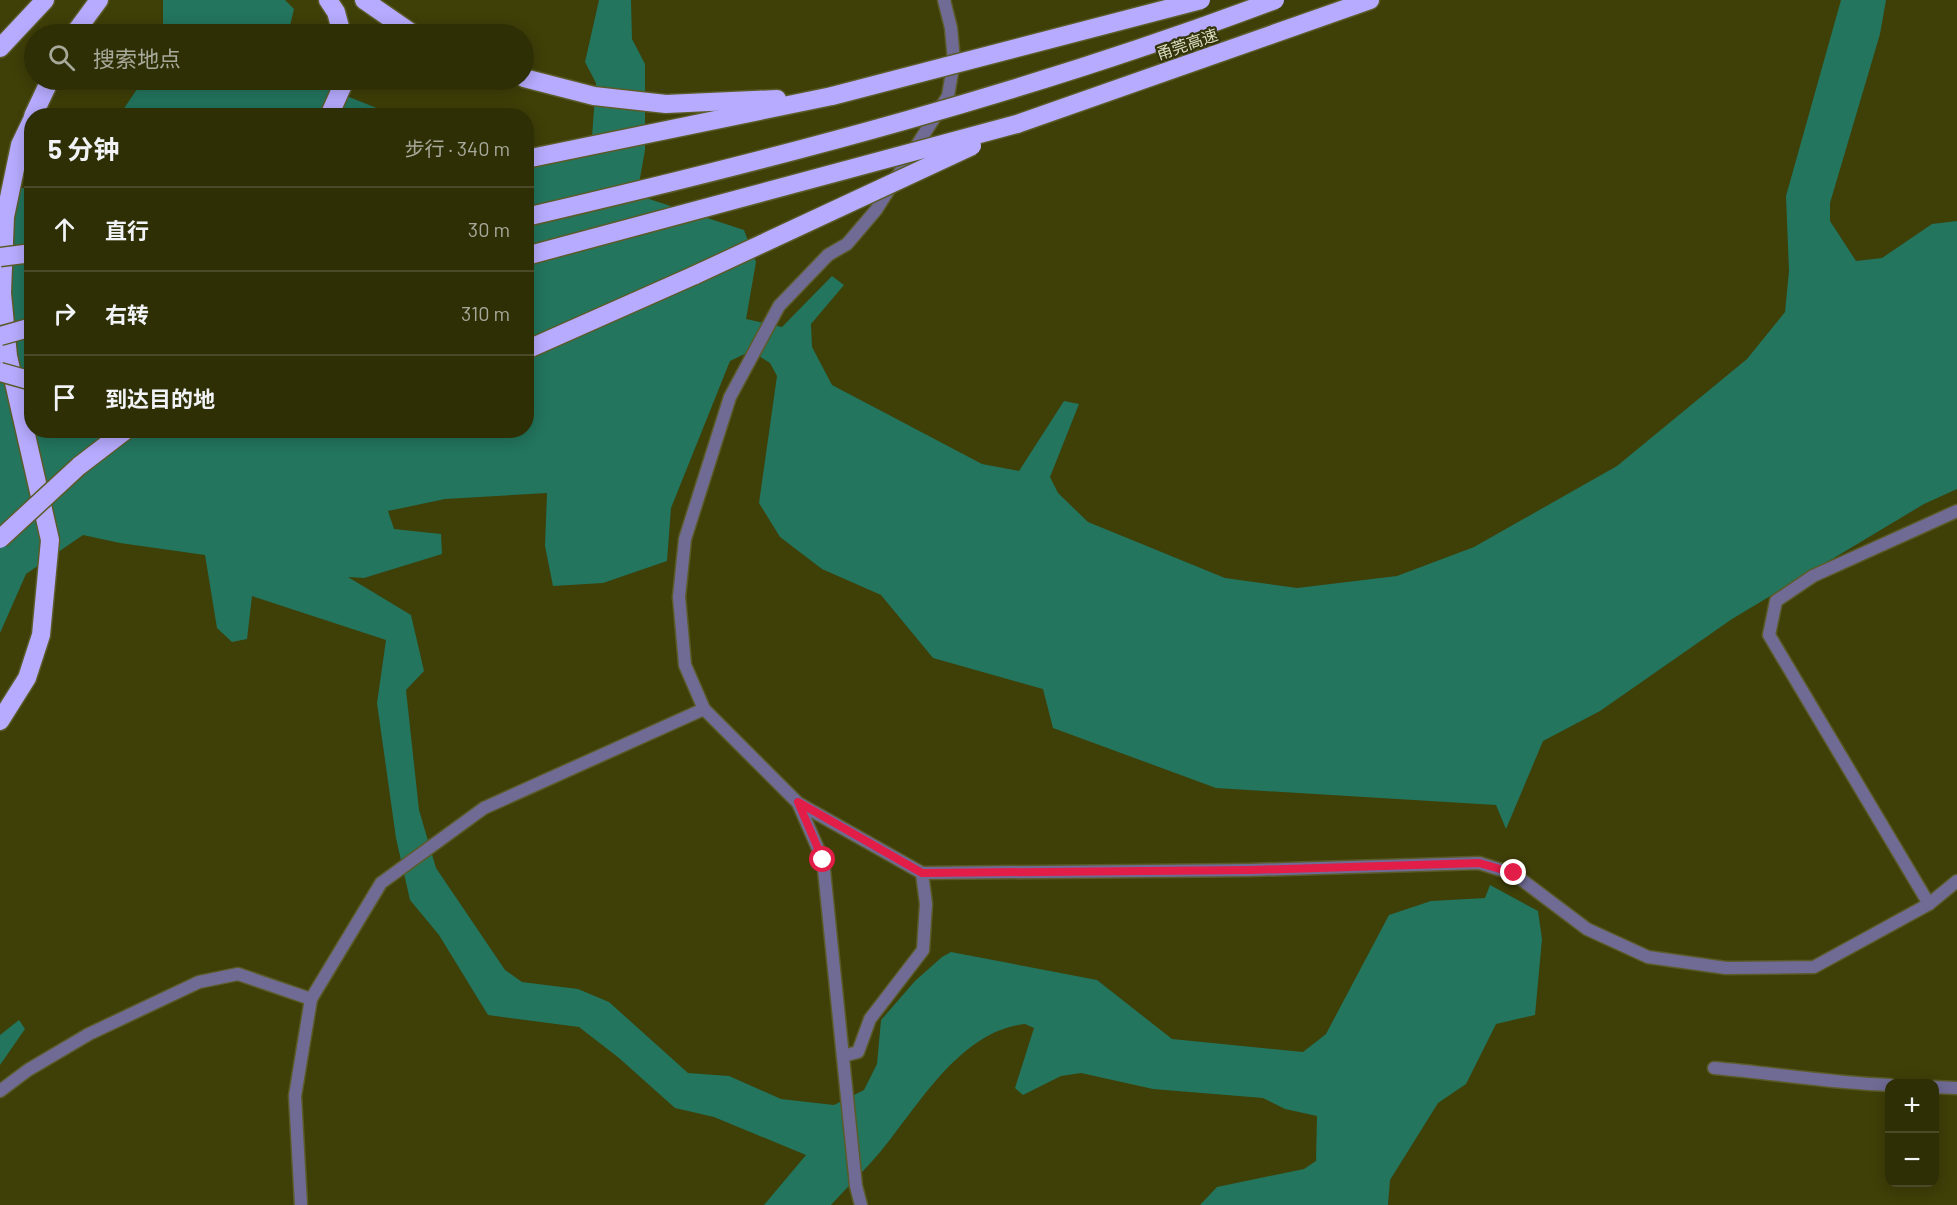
<!DOCTYPE html>
<html lang="zh">
<meta charset="utf-8">
<style>
:root{--surface:#2f2f06;--page:#373710;--text:#f1f3f6;--muted:#a7a99b;--line:#4a4a28}
body{margin:0;font-family:Barlow,"Noto Sans SC",sans-serif;background:var(--page);color:var(--text)}
.controls{position:absolute;right:18px;bottom:18px;display:grid;overflow:hidden;border-radius:12px;box-shadow:0 3px 15px #0003}
.controls button{width:54px;height:54px;display:grid;place-items:center;padding:0;border:0;border-bottom:2px solid var(--line);background:var(--surface);color:var(--text);font:30px sans-serif}
.stop{position:absolute;width:18px;height:18px;margin:-14px;border:4px solid #e11d48;border-radius:50%;background:#fff}
.stop.end{background:#e11d48;border-color:#fff;box-shadow:0 2px 6px #0008}
.list{margin:0;padding:0;list-style:none}
h2{display:flex;justify-content:space-between;align-items:center;height:78px;margin:0;padding:0 24px;font-size:26px}
h2 small{font-size:20px;font-weight:400;color:var(--muted)}
.list li{display:grid;grid-template-columns:39px 1fr auto;gap:18px;align-items:center;box-sizing:border-box;height:84px;padding:0 24px;border-top:2px solid var(--line)}
.list b{display:block;font-size:22px;white-space:nowrap}
.list em{font-size:20px;font-style:normal;color:var(--muted)}
.icon{flex:none;width:33px;height:33px;fill:none;stroke:currentColor;stroke-width:2;stroke-linecap:round;stroke-linejoin:round}
.map{position:relative;flex:none;width:1957px;height:1205px;overflow:hidden}
.search{position:absolute;background:var(--surface);box-shadow:0 3px 15px #0003;left:24px;top:24px;width:510px;height:66px;display:flex;align-items:center;gap:15px;box-sizing:border-box;padding:0 21px;border-radius:33px;color:var(--muted);font-size:22px}
.panel{position:absolute;background:var(--surface);box-shadow:0 3px 15px #0003;left:24px;top:108px;width:510px;height:330px;border-radius:24px}
.map>svg:first-child{display:block}
</style>
<div class="map">
<svg width="1957" height="1205" viewBox="0 0 1957 1205">
<rect width="100%" height="100%" fill="#3f3f08"/>
<g fill="#23755d">
<polygon points="163,0 285,0 294,9 288,34 163,34"/>
<path d="M599 0H631L632 39 645 64V150L637 195 744 230 756 262 746 319 782 327 832 276 844 285 811 324 812 347 832 385 982 464 1019 471 1064 401 1079 404 1050 477 1058 493 1088 522 1225 578 1297 588 1397 576 1474 547 1617 466 1747 359 1785 312 1789 271 1786 196 1841 0H1886L1880 34 1830 203V221L1856 261 1882 258 1932 224 1957 221V489L1924 504 1732 619 1600 711 1543 741 1506 829 1496 805 1216 788 1053 728 1043 689 933 658 881 595 822 569 780 537 759 503 777 376 770 363 751 351 730 361 671 508 667 561 603 583 553 586 545 546 547 493 445 499 388 511 394 529 441 534 442 554 364 578 348 577 411 615 424 671 406 690 419 810 436 868 505 970 522 982 578 989 609 1002 688 1073 729 1076 781 1099 834 1105 864 1090 877 1064 881 1020 915 981 942 957 951 952 1097 980 1172 1039 1303 1052 1326 1034 1389 915 1431 901 1485 898 1490 885 1538 911 1542 939 1535 1015 1496 1024 1466 1084 1438 1103 1390 1180 1388 1205H1200L1217 1187 1304 1169 1316 1161 1317 1116 1285 1109 1263 1098 1153 1089 1081 1073 1061 1076 1023 1095 1015 1088 1034 1028 1025 1024C960 1031 919 1105 881 1151 865 1170 847 1187 831 1205H764L806 1155 714 1117 675 1108 619 1058 579 1027 488 1015 439 935 410 900 396 838 377 703 386 640 252 596 247 639 232 642 217 628 205 555 120 543 83 535 26 574 0 633V191L31 187 32 430H526L527 153 591 150 596 83 585 62Z"/>
<polygon points="143,80 307,80 394,115 119,116"/>
<polygon points="19,1020 25,1029 0,1065 0,1035"/>
</g>
<g fill="none" stroke-linecap="round" stroke-linejoin="round">
<defs>
<g id="street">
<polyline points="944,0 951,28 954,61 948,96 876,210 847,244 828,255 779,306 730,397 685,539 679,597 685,665 704,709 798,803 922,873 1250,870 1479,863 1514,874 1587,929 1648,957 1726,968 1814,967 1929,904 1957,881"/>
<polyline points="798,803 823,860 856,1186 861,1205"/>
<polyline points="1929,904 1769,635 1776,601 1813,576 1957,511"/>
<polyline points="843,1056 858,1052 870,1019 923,950 926,904 922,873"/>
<path d="M1714 1068C1773 1073 1830 1083 1890 1085"/>
<polyline points="1934,1087 1957,1088"/>
<polyline points="0,1091 28,1070 89,1034 199,982 238,974 311,999"/>
<polyline points="301,1205 295,1096 311,999 381,883 484,808 704,709"/>
</g>
<g id="highway">
<polyline points="328,0 336,12 342,34"/>
<polyline points="364,0 413,34"/>
<polyline points="74,34 99,0"/>
<polyline points="0,48 45,0"/>
<polyline points="524,78 594,96 666,104 777,99"/>
<polyline points="33,116 50,80"/>
<polyline points="329,116 345,80"/>
<polyline points="1017,124 1370,0"/>
<polyline points="526,159 832,96"/>
<polyline points="526,350 695,275"/>
<polyline points="0,721 27,678 41,635 50,540 8,356 2,293 5,217 20,145 32,120"/>
</g>
</defs>
<use href="#street" stroke="#5b5b29" stroke-width="15"/>
<use href="#highway" stroke="#5b5b29" stroke-width="21"/>
<use href="#street" stroke="#6f6b95" stroke-width="12"/>
<use href="#highway" stroke="#b6abfe" stroke-width="18"/>
<defs>
<g id="highway-bridge">
<polyline points="832,96 1201,0"/>
<path d="M526 217C780 158 1031 92 1275 0"/>
<polyline points="526,256 1017,124"/>
<polyline points="0,257 32,253"/>
<polyline points="695,275 972,146"/>
<polyline points="0,336 32,327"/>
<polyline points="0,372 32,381"/>
<polyline points="0,539 79,466 126,430"/>
</g>
</defs>
<use href="#highway-bridge" stroke="#5b5b29" stroke-width="21" stroke-linecap="butt"/>
<use href="#highway-bridge" stroke="#b6abfe" stroke-width="18"/>
</g>
<g fill="none" stroke-linecap="round" stroke-linejoin="round">
<polyline stroke="#e11d48" stroke-width="8" points="823,860 798,802 922,873 1250,870 1479,863 1514,873"/>
</g>
<g text-anchor="middle" stroke-width="4.5" stroke-linejoin="round" paint-order="stroke">
<g font-size="16" fill="#dcddc2" stroke="#34340c">
<text transform="translate(1187 44) rotate(-19)" y="6">甬莞高速</text>
</g>
</g>
</svg>
<div class="controls">
<button>+</button>
<button>−</button>
</div>
<div class="stop" style="left:823px;top:860px"></div>
<div class="stop end" style="left:1514px;top:873px"></div>
<div class="search"><svg class="icon" aria-label="search" viewBox="0 0 24 24"><circle cx="10" cy="10" r="6"/><path d="M15 15l6 6"/></svg>搜索地点</div>
<section class="panel">
<h2>5 分钟<small>步行 · 340 m</small></h2>
<ul class="list">
<li><svg class="icon" aria-label="ahead" viewBox="0 0 24 24"><path d="M12 20V5M6 11l6-6 6 6"/></svg><div><b>直行</b></div><em>30 m</em></li>
<li><svg class="icon" aria-label="right" viewBox="0 0 24 24"><path d="M7 20v-9h11M14 6l5 5-5 5"/></svg><div><b>右转</b></div><em>310 m</em></li>
<li><svg class="icon" aria-label="arrive" viewBox="0 0 24 24"><path d="M6 21V4h12l-3 4 3 4H6"/></svg><div><b>到达目的地</b></div></li>
</ul>
</section>
</div>
